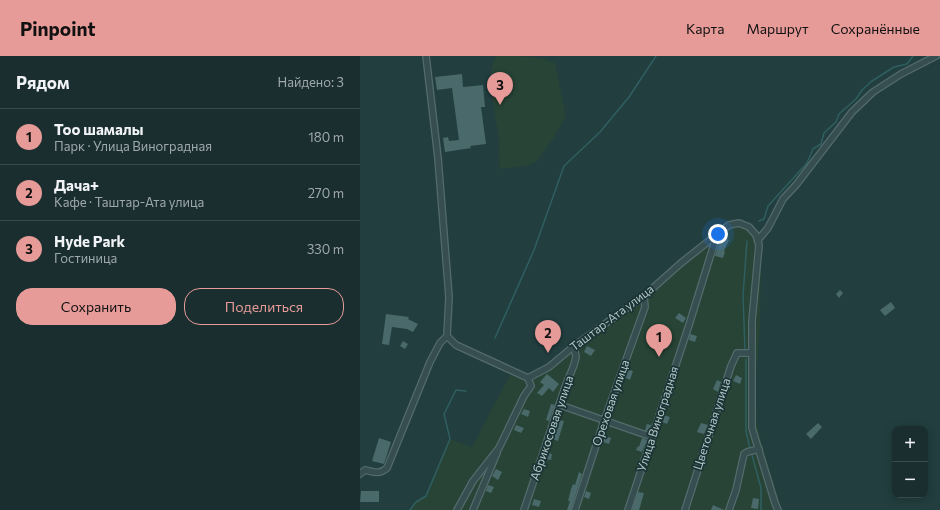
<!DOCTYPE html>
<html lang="ru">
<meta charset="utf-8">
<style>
:root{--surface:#1a2e2f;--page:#273a3b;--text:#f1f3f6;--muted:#9fa8aa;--line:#384a4b;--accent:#e69b98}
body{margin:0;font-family:Commissioner,sans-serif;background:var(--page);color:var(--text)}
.controls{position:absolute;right:12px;bottom:12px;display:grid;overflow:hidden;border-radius:8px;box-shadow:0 2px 10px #0003}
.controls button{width:36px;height:36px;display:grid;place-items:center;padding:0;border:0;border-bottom:1px solid var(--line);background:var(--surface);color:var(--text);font:20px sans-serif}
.you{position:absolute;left:358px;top:178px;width:14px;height:14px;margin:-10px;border:3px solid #fff;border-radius:50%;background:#1a73e8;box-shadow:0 0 0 6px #1a73e833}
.badge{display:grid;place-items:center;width:26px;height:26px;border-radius:50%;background:var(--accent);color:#111;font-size:13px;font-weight:700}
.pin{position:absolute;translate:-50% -33px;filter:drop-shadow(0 1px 2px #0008)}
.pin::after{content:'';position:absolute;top:21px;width:14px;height:12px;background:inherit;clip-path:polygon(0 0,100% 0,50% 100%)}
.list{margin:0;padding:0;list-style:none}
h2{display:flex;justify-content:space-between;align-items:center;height:52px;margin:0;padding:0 16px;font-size:17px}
h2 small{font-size:13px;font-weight:400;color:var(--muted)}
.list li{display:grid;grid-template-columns:26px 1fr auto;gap:12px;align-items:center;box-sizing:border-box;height:56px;padding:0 16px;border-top:1px solid var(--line)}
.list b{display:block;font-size:15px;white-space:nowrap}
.list p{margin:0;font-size:13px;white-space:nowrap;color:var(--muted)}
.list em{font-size:13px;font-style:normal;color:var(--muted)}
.actions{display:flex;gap:8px;padding:12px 16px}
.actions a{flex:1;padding:9px 0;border:1px solid var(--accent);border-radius:16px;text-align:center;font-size:14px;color:var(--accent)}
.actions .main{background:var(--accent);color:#111}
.map{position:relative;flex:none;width:580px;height:454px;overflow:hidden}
header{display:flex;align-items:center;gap:24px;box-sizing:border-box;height:56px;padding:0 20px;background:var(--accent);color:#111}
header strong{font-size:19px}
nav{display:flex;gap:22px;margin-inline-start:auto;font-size:14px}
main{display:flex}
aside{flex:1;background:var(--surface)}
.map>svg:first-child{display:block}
</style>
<header>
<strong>Pinpoint</strong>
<nav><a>Карта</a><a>Маршрут</a><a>Сохранённые</a></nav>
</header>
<main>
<aside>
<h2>Рядом<small>Найдено: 3</small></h2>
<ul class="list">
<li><span class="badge">1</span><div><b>Тоо шамалы</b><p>Парк · Улица Виноградная</p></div><em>180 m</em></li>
<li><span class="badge">2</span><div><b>Дача+</b><p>Кафе · Таштар-Ата улица</p></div><em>270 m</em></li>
<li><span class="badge">3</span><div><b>Hyde Park</b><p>Гостиница</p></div><em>330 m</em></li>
</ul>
<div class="actions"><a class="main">Сохранить</a><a>Поделиться</a></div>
</aside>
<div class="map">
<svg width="580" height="454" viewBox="0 0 580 454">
<rect width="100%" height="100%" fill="#223e3f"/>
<g fill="#274436">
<path d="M138 0C157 0 179 0 195 7L206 60 193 83 176 106 164 110 140 113C138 103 140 95 139 85 138 67 122 11 138 0Z"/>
<polygon points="369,169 389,171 399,189 401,204 400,270 395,333 397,367 403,393 419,445 417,454 50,454 56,446 66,440 90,383 112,391 152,315 169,322 284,240"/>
</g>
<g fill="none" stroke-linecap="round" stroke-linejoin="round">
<g stroke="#2f5f61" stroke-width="1.5">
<polyline points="399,165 404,163 408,150 447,107 453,93 461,88 464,77 476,66 479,58 496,43 502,34 512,25 534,11 547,8 553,0"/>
<polyline points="135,282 174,194 204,110 240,76 269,41 296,0"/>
<polyline points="385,295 383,240 387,185"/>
<polyline points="386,303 386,375 390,393"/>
<polyline points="392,399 401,432 401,454"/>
<polyline points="50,454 56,446 66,440 90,383 84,358 96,334 106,335"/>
</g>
</g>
<g fill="#4a696a">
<polygon points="102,18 103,31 123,29 125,51 121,51 126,88 110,90 111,92 85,96 83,82 88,81 89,85 99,84 92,32 77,34 75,21"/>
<polygon points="361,180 369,184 364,195 365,196 363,202 355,200 359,186 359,183"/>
<polygon points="480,234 483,237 479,242 476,238"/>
<polygon points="531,246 535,252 525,260 520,254"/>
<polygon points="319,257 326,262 323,267 315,262"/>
<polygon points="26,258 49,261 48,263 58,268 53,276 47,273 32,271 29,289 22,288"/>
<polygon points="330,278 337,280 335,286 329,284"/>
<polygon points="43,285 48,288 45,293 40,290"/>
<polygon points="227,290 235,294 231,300 224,296"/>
<polygon points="267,313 273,315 270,324 264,321"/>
<polygon points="187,318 199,328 193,336 189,332 182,340 177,337 184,329 180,326"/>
<polygon points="376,319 382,322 380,328 373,325"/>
<polygon points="357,324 361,326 358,336 353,333"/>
<polygon points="191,348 195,349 189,365 186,364"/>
<polygon points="164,353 170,355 168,361 161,358"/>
<polygon points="304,359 310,361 307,368 302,366"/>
<polygon points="199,364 204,365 198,385 192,383"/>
<polygon points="341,367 348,369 344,378 337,376"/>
<polygon points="458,367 462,371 451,383 446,378"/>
<polygon points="287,368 291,369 289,376 285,374"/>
<polygon points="156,369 164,372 161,377 154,374"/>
<polygon points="245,380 251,382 249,388 243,386"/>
<polygon points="19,382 31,386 24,408 12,405"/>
<polygon points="282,382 287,384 282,396 276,394 278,390 279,391"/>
<polygon points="188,397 192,398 191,404 185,403"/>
<polygon points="136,413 142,416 138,424 132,420"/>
<polygon points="219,416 222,418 211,454 207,454 210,445 208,445 211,433 213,428 215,429"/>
<polygon points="128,429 134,431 131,437 126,435"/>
<polygon points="1,435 19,435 19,446 0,446"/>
<polygon points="226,435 231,437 229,443 224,441"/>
<polygon points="278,436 284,437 280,451 279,454 272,454"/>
<polygon points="393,442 399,443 398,453 391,452"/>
<polygon points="174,443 181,445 179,451 172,449"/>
<polygon points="353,449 364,454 351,454"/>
</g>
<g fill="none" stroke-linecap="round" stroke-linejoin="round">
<defs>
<g id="street">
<polyline points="66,0 78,102 89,241 87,280 96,289 168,322 189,311 214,290 284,240 321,207 369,169 379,167 389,171 396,179 399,189 392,265 392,372 415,447 418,454"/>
<polyline points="398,184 408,172 423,143 436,129 492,56 513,36 541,18 576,0"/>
<polyline points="200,349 292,381"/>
<path d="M0 418 5 414C14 416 19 419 27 412L70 306 80 287 87 280"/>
<polyline points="97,454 113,425 139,392 164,340 171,330 168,322"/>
<polyline points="113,454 137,397"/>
<polyline points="164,454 205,331 214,309 216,301 214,290"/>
<polyline points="215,454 244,365 285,251 284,240"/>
<polyline points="268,454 329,269 355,185 353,181"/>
<polyline points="325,454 371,310 377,297 392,297"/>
<polyline points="369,454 376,434 384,398 387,396 399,393"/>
</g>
</defs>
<use href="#street" stroke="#546b6d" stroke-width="8"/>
<use href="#street" stroke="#364e4f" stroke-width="5.5"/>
</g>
<g text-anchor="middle" stroke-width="3.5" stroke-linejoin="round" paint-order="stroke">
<g font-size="12" fill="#b2c8ca" stroke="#1b3334">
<text transform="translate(252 262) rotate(-37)" y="4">Таштар-Ата улица</text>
<text transform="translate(251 347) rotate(-71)" y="4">Ореховая улица</text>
<text transform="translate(298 363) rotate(-72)" y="4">Улица Виноградная</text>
<text transform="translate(352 368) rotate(-72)" y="4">Цветочная улица</text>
<text transform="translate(192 372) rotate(-71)" y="4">Абрикосовая улица</text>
</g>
</g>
</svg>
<div class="controls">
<button>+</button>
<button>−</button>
</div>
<div class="you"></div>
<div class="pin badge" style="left:299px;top:301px">1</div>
<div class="pin badge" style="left:188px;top:297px">2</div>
<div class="pin badge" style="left:140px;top:49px">3</div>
</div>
</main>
